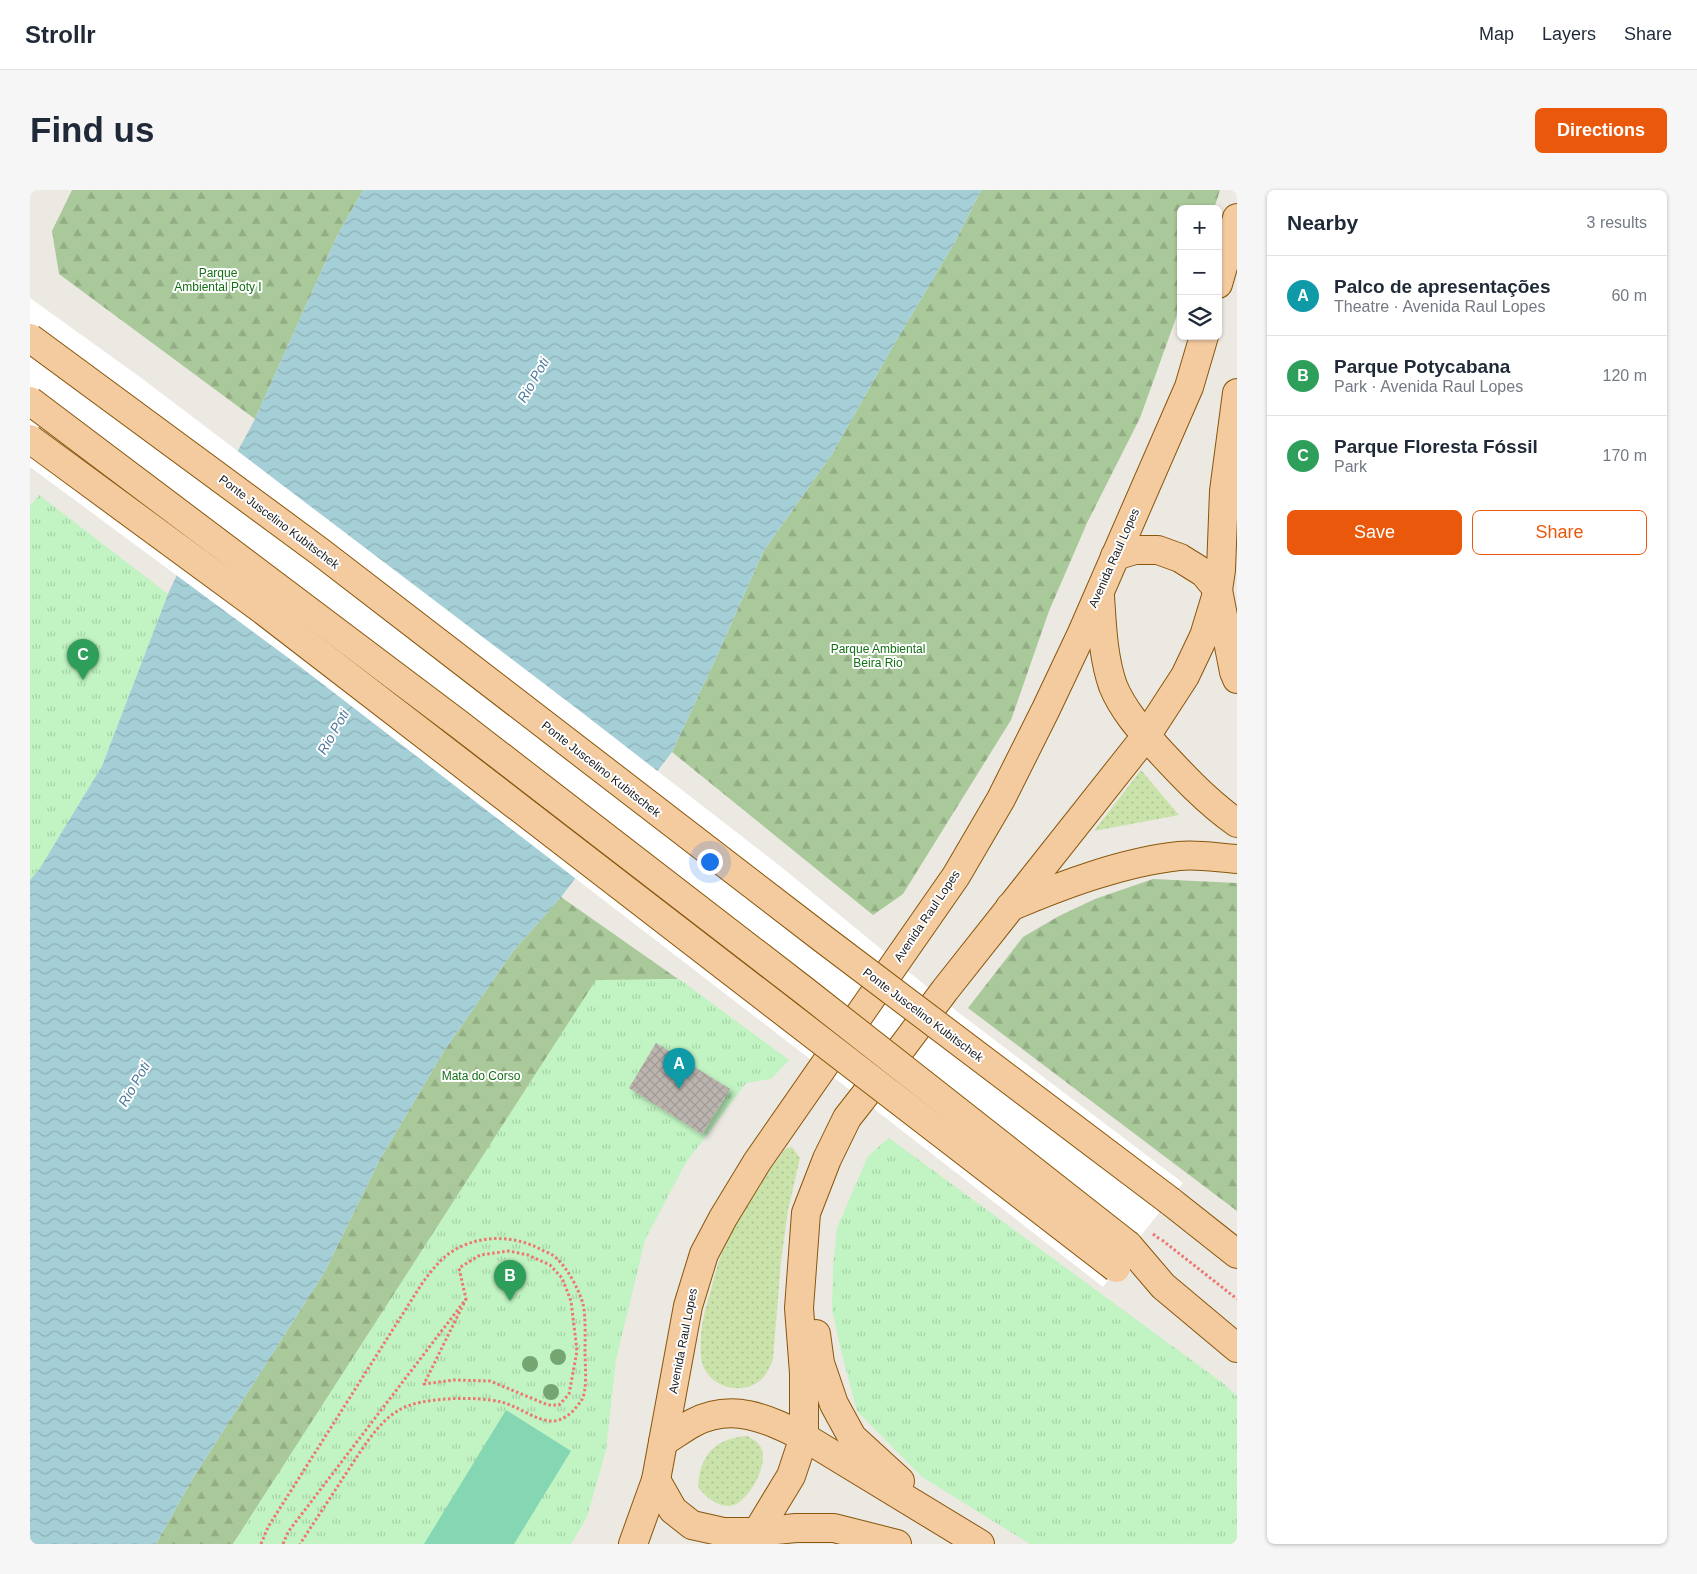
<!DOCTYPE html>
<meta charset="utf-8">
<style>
:root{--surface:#fff;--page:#f6f6f7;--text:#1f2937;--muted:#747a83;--line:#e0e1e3;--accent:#ea580c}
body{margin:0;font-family:Helvetica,sans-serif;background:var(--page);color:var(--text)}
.controls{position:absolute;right:15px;top:15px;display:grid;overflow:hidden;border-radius:8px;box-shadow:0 1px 4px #0004}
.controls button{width:45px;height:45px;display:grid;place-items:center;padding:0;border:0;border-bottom:1px solid var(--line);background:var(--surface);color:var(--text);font:25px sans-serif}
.you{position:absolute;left:679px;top:671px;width:18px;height:18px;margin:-12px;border:4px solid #fff;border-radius:50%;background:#1a73e8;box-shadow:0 0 0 8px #1a73e833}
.badge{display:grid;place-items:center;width:32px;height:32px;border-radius:50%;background:var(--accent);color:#fff;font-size:16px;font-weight:700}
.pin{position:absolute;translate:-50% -41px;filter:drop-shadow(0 1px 2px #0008)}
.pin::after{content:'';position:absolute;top:26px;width:18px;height:15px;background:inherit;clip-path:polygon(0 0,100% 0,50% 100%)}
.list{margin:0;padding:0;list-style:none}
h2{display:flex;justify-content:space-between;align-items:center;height:65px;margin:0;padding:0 20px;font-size:21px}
h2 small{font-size:16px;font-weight:400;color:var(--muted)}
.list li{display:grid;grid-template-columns:32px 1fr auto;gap:15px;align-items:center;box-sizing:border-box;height:80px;padding:0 20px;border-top:1px solid var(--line)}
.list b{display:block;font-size:19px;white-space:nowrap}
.list p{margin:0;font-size:16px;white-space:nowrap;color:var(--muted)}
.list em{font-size:16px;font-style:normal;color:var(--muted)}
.actions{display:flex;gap:10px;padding:15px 20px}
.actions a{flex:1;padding:11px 0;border:1px solid var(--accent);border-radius:8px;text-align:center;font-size:18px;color:var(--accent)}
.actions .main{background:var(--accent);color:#fff}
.icon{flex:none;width:28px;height:28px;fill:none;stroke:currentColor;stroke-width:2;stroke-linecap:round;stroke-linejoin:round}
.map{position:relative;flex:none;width:1207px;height:1354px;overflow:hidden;border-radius:8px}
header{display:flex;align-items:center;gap:30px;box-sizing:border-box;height:70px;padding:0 25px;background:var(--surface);border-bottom:1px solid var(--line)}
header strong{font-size:24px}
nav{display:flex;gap:28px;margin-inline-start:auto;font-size:18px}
.intro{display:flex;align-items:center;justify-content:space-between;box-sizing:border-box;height:120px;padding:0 30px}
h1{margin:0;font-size:35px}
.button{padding:12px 22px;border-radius:8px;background:var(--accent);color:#fff;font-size:18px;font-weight:700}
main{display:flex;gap:30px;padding:0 30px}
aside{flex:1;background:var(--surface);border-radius:8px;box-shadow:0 1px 4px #0004}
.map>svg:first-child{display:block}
</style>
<header>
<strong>Strollr</strong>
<nav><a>Map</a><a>Layers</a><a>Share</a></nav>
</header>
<div class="intro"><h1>Find us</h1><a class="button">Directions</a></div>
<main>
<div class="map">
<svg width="1207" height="1354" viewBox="0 0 1207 1354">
<defs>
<pattern id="grass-dots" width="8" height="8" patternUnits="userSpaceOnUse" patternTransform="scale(1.25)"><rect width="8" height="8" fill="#cae3ab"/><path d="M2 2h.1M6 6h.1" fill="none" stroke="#adc293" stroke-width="1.8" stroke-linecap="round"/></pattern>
<pattern id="forest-firs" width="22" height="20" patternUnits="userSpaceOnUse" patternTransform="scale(1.25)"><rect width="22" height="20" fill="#aac99a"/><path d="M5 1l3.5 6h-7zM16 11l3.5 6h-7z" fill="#92ac84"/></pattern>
<pattern id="park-tufts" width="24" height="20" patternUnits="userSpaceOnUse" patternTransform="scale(1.25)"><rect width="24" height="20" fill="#c1f4c2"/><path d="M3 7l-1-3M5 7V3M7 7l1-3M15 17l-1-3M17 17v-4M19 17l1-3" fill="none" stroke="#a5d1a6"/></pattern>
<pattern id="water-waves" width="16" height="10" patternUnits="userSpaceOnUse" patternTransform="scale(1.25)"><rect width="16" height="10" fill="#a5cfd7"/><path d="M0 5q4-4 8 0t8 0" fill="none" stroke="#8db1b8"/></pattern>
<pattern id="building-cross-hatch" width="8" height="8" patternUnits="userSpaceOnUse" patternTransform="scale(1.25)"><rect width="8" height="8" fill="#bcb4af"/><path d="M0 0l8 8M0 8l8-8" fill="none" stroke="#a19a96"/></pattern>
<filter id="shadow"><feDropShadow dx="4.5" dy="4.5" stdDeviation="2.5" flood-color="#0004"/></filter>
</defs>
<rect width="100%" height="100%" fill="#ece8e2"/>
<g fill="url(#grass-dots)">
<polygon points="1111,580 1149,625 1064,641"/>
<path d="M762 957 770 968 758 1020 751 1071 743 1169C739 1180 734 1190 723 1195 701 1205 673 1191 671 1167 669 1144 674 1121 681 1100 684 1088 687 1075 692 1063 708 1026 731 992 755 959Z"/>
<path d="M718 1246C722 1249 728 1252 730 1256 740 1272 722 1304 708 1313 693 1322 676 1308 668 1297 670 1265 685 1248 718 1246Z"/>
</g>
<g fill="url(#forest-firs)">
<polygon points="42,0 333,0 307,46 225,229 29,84 22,41"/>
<polygon points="951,0 1190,0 1184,19 1151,19 1151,114 1110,228 1057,333 1019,421 981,530 873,704 843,725 642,562 687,466 733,362 802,264 862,158 926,50"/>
<polygon points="1123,689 1207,693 1207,1021 938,818 993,747 1029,726 1065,709"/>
<polygon points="531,707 648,789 566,791 203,1354 126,1354 163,1288 294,1083 350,969 414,861 484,760"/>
</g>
<g fill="url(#park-tufts)">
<polygon points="9,305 138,404 72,576 10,678 0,690 0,316"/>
<polygon points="649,789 759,870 741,889 716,893 655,974 615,1050 586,1170 576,1260 557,1327 541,1354 203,1354 566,790"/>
<polygon points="859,948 1194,1194 1207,1206 1207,1354 1000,1354 892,1287 827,1221 810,1157 802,1119 803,1077 807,1038 838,966"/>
</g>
<polygon fill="#85d6b2" points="476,1220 541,1261 484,1354 394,1354"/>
<polygon fill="url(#water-waves)" points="333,0 951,0 926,50 862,158 802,264 733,362 687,466 642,562 531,707 484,760 414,861 350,969 294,1083 163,1288 126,1354 0,1354 0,690 10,678 72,576 138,404 183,307 225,229 307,46"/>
<polygon fill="#fff" points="0,108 110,187 550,521 750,676 929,823 1153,993 1109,1048 1073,1097 780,869 268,475 0,277"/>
<polygon fill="url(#building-cross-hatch)" filter="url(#shadow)" points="626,853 700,899 672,944 599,898"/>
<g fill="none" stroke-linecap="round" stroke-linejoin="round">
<defs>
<g id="major">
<polyline points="1188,94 1207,28"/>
<polyline points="1085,366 1105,360 1128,360 1150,368 1174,383 1188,400 1204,482 1207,489"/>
<path d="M1070 406C1072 436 1073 467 1083 496 1093 520 1110 539 1127 558 1152 585 1177 612 1207 633"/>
<path d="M980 717C1032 695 1093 672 1149 666 1168 664 1189 668 1207 669"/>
<polyline points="1140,1011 1207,1064"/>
<polyline points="1098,1055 1133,1096 1207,1158"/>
<polyline points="786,1144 790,1173 804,1214 822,1247 870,1291"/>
<path d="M633 1252C643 1246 652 1239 663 1233 703 1212 737 1229 774 1247L950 1354"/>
<polyline points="626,1290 643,1320 662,1335 693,1342 727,1342 766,1338 804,1338 867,1354"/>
<polyline points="603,1354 626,1290 658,1116 674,1064 693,1028 727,972 926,686 971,609 1016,519 1051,445 1159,197 1174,146"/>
<polyline points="715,1354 727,1342 761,1286 774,1247 774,1183 769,1118 776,1023 797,969 817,928 874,855 915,800 1116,546 1155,486 1174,446 1188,400 1191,380 1194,301 1207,203"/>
</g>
</defs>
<use href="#major" stroke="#88570b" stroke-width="30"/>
<g stroke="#ee7671" stroke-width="3" stroke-dasharray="2.5 2.5" stroke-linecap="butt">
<polyline points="1132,1050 1207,1109"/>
<path d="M231 1354 238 1337 391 1095C401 1081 412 1066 428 1058 456 1044 487 1046 514 1061 519 1063 524 1065 527 1069 537 1077 550 1102 553 1114 556 1126 555 1150 555 1163 555 1175 558 1201 551 1211 544 1221 534 1232 520 1231 503 1229 488 1216 471 1212 448 1206 392 1207 371 1219 347 1231 328 1266 313 1288 299 1310 284 1332 270 1354"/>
<polyline points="253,1354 258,1342 436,1109 429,1078 450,1065 479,1061 498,1065 520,1075 532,1088 541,1111 547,1161 539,1204 529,1215 518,1215 460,1191 424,1190 394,1194 436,1109"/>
</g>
<use href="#major" stroke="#f4ca9f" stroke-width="28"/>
<defs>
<g id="major-bridge">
<polyline points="0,148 289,361 792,748 1140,1011"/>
<polyline points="0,211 430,535 776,802 1098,1055"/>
<polyline points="0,249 234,421 1086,1078"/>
</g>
</defs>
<use href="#major-bridge" stroke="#88570b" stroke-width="30" stroke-linecap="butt"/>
<polyline stroke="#ee7671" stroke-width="3" stroke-dasharray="2.5 2.5" stroke-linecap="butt" points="1123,1044 1131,1050"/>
<use href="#major-bridge" stroke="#f4ca9f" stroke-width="28"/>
</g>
<g fill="#75a671">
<circle cx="528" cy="1167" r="8"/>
<circle cx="500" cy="1174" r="8"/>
<circle cx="521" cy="1202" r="8"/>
</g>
<g text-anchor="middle" stroke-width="4" stroke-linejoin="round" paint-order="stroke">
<g font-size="12" fill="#137015" stroke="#fff">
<text x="188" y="87">Parque<tspan x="188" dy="14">Ambiental Poty I</tspan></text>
<text x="848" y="463">Parque Ambiental<tspan x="848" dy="14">Beira Rio</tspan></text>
<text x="451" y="890">Mata do Corso</text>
</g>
<g font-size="12" fill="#1c1c1c" stroke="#fff">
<text transform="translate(249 332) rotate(37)" y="4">Ponte Juscelino Kubitschek</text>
<text transform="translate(1084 368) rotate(-66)" y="4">Avenida Raul Lopes</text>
<text transform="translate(571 579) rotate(38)" y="4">Ponte Juscelino Kubitschek</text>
<text transform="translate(897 726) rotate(-56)" y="4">Avenida Raul Lopes</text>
<text transform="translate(893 825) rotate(37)" y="4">Ponte Juscelino Kubitschek</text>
<text transform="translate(653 1151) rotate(-79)" y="4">Avenida Raul Lopes</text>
</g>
<g font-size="14" font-style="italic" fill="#4d7a9c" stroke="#fff">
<text transform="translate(503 190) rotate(-60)" y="5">Rio Poti</text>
<text transform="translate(303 542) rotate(-60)" y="5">Rio Poti</text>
<text transform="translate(104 894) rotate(-60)" y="5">Rio Poti</text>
</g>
</g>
</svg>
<div class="controls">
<button>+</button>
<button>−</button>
<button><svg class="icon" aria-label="layers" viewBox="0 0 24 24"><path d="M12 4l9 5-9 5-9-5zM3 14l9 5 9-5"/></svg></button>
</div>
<div class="you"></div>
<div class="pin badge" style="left:649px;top:899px;background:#0f9aa8">A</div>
<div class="pin badge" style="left:480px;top:1111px;background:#2e9e5b">B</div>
<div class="pin badge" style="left:53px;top:490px;background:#2e9e5b">C</div>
</div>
<aside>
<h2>Nearby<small>3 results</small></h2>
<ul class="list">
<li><span class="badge" style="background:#0f9aa8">A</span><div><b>Palco de apresentações</b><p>Theatre · Avenida Raul Lopes</p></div><em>60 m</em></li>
<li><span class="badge" style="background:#2e9e5b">B</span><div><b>Parque Potycabana</b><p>Park · Avenida Raul Lopes</p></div><em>120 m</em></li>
<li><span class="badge" style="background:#2e9e5b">C</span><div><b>Parque Floresta Fóssil</b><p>Park</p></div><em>170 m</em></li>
</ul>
<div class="actions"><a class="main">Save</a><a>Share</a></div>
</aside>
</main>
